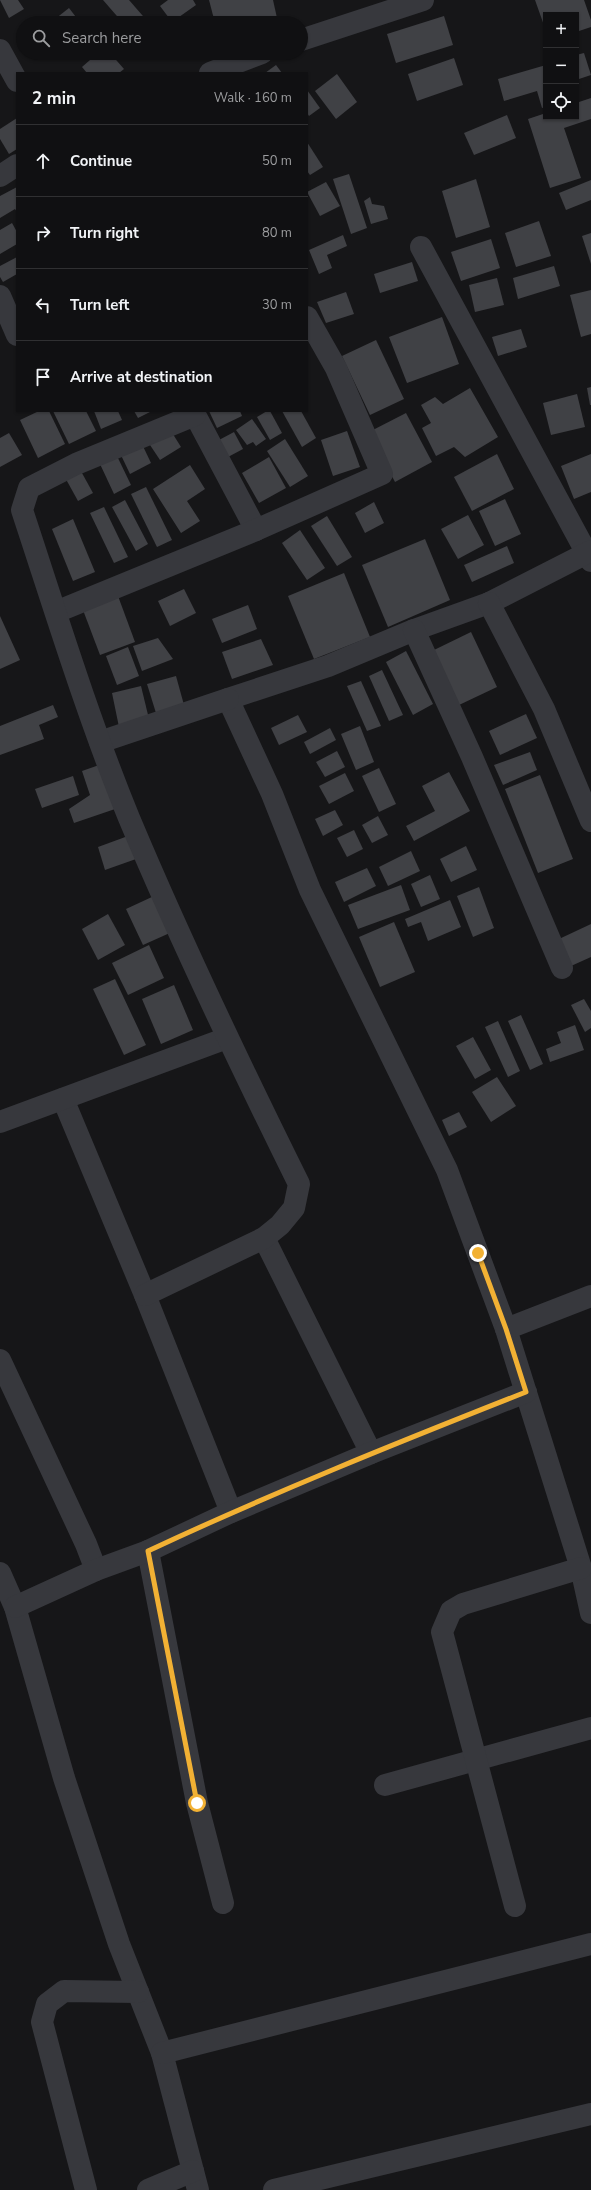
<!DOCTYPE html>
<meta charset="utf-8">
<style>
:root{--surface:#101012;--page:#19191b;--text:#f1f3f6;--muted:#9c9d9f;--line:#303032}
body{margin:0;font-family:"Nunito Sans",sans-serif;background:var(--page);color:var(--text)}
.controls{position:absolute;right:12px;top:12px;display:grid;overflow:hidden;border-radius:0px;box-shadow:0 1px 3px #0004}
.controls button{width:36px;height:36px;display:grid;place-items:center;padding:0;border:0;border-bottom:1px solid var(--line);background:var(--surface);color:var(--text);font:20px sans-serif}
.stop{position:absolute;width:12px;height:12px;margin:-9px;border:3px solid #f2b134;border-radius:50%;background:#fff}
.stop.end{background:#f2b134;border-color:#fff;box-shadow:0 1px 4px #0008}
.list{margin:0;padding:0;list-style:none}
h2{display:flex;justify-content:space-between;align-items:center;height:52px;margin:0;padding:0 16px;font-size:17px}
h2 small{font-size:13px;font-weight:400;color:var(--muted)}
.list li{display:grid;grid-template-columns:26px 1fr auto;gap:12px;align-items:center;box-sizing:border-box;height:72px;padding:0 16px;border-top:1px solid var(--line)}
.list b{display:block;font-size:15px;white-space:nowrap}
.list em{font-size:13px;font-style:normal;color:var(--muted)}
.icon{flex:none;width:22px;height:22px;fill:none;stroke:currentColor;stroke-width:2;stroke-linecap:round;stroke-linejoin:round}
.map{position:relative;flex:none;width:591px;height:2190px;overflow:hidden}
.search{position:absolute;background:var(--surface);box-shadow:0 1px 3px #0004;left:16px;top:16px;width:292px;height:44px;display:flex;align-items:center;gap:10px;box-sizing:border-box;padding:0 14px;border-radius:22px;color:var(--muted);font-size:15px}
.panel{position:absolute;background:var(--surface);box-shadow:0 1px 3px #0004;left:16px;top:72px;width:292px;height:340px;border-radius:0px}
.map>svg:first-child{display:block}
</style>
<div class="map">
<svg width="591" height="2190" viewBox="0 0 591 2190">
<rect width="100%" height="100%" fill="#161618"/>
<g fill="#404145">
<polygon points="0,0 18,0 24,9 9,18"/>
<polygon points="103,0 129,0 149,23 123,23"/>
<polygon points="168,0 193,0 196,5 172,22 160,6"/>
<polygon points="209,0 273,0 277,18 258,23 215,23"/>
<polygon points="535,0 584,0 591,20 591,27 576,32 576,15 546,15 546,31"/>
<polygon points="69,8 79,21 76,23 50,23"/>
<polygon points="444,16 453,45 396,63 387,34"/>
<polygon points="68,53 83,53 73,60"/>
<polygon points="98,53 110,53 124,69 119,73 87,73 82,67"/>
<polygon points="121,53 134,53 127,59"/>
<polygon points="584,53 591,75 576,80 576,55"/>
<polygon points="454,58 463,85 417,101 408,74"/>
<polygon points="276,65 282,73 265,73"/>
<polygon points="546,65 546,107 542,108 537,91 504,101 498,79"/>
<polygon points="337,74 357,102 336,119 315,91"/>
<polygon points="307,90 320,108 309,116 307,113"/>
<polygon points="591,98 591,119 564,128 581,178 550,188 528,119 546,113 546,117 576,117 576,103"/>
<polygon points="507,115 516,138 474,155 464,133"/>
<polygon points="17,118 17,149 9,154 0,139 0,129"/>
<polygon points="307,142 323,167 310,175 307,171"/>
<polygon points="349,174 367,228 351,234 333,179"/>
<polygon points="476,179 490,227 456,238 442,191"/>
<polygon points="591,180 591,200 566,210 559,193"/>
<polygon points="326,182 340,206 320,216 307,192"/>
<polygon points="17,187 17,212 15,209 0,218 0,196"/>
<polygon points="370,197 372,204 384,206 388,219 371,224 364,201"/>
<polygon points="539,221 551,256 516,267 505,233"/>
<polygon points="12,223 17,232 17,244 0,254 0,230"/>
<polygon points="591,233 591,264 582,236"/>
<polygon points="343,235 347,246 327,255 332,268 319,274 309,250"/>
<polygon points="491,239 500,268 461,281 451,252"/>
<polygon points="17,257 17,274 3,282 0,277 0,266"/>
<polygon points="412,262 418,281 380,293 374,274"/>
<polygon points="554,266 560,286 518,299 513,278"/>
<polygon points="497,278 504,305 475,312 469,285"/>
<polygon points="591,290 591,334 581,337 570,295"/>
<polygon points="346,292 354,314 326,323 317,302"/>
<polygon points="442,317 459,364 407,383 389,337"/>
<polygon points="521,329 527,347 498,356 492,337"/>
<polygon points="376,340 404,399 370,415 342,356"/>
<polygon points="591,387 591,405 590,405 587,388"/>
<polygon points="470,388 498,437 465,457 454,447 436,456 422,428 431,423 421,405 435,397 443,404"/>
<polygon points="577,394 585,427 551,435 543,403"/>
<polygon points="39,411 49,411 65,444 38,458 20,420"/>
<polygon points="53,411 86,411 96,431 69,444"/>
<polygon points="94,411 118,411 122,420 101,429"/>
<polygon points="134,411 152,411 138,418"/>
<polygon points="209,411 240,411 242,416 217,428"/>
<polygon points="267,411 270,411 282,433 270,440 257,417"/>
<polygon points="282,411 301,411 316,438 302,447"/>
<polygon points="406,413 432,462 395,482 369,432"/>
<polygon points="252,419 266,439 256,446 253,442 247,445 236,430"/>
<polygon points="171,431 181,447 160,460 150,445"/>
<polygon points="347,431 360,467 333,476 321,440"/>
<polygon points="234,432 243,449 228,457 219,440"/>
<polygon points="9,433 22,455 0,467 0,438"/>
<polygon points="285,439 308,476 290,487 267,451"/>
<polygon points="141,442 151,463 130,474 120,453"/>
<polygon points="497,454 514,489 472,511 454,477"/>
<polygon points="591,454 591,492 574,499 561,466"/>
<polygon points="117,456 131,485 114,494 100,464"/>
<polygon points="269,457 286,488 259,503 242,473"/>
<polygon points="77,464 93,493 78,501 62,472"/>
<polygon points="190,465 205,489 187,501 200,521 181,533 153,489"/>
<polygon points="146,487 172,540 157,547 131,494"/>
<polygon points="505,499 521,534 495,546 479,511"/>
<polygon points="125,500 148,544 136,551 112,507"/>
<polygon points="374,502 384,523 365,533 355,513"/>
<polygon points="104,507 128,557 114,563 90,513"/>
<polygon points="468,515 484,545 458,559 441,529"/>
<polygon points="327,516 352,557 337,566 311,526"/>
<polygon points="73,519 95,572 73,581 52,529"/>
<polygon points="300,530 325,568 307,580 282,543"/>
<polygon points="425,539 450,600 388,627 362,565"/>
<polygon points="507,546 514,563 472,582 464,565"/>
<polygon points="344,573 370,637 314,659 288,596"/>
<polygon points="184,589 196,613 170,626 158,601"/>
<polygon points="118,596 135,642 100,655 83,610"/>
<polygon points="248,605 257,629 222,643 212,619"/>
<polygon points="0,616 20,660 0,669"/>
<polygon points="471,632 497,687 459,705 434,650"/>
<polygon points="158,638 173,659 142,671 133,646"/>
<polygon points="261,639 273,665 232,679 222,652"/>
<polygon points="128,647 139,676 117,685 106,656"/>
<polygon points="406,651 433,704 413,715 386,662"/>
<polygon points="382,670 403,715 389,721 369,676"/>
<polygon points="176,676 184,705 156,713 147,684"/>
<polygon points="361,681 381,726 367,731 347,686"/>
<polygon points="141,686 149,719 119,727 112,693"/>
<polygon points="53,705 58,717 39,725 44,739 0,755 0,726"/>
<polygon points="526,714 537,738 500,755 489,731"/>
<polygon points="298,715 307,732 279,745 271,728"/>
<polygon points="360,726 374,762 356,770 341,734"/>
<polygon points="330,728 336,740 310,754 304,742"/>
<polygon points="337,751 345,767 325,777 316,762"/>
<polygon points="530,752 537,770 503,785 494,765"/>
<polygon points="102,764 118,808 74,823 69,809 90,795 82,771"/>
<polygon points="379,768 396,804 379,812 362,776"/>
<polygon points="449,772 470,811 414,841 406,826 435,811 422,786"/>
<polygon points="345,773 354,791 329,804 319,786"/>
<polygon points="540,775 573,859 538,873 505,789"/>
<polygon points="73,776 79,795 42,808 35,789"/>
<polygon points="335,810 343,825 323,836 315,819"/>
<polygon points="378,816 388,835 372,843 362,825"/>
<polygon points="354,830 363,849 347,857 337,838"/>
<polygon points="128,836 136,859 105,870 98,847"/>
<polygon points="466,846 477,870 451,882 440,859"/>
<polygon points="411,851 420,871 388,886 379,867"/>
<polygon points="367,868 376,886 344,902 335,882"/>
<polygon points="430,875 440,899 421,907 411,884"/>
<polygon points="401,885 410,910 358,929 348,905"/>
<polygon points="479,887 494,928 473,937 457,896"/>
<polygon points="154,896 172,932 143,945 126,909"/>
<polygon points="450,900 461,927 428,941 421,922 408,927 405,919"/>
<polygon points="108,914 125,945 98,960 82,929"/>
<polygon points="394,922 415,972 380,987 359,937"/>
<polygon points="591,924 591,957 571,966 559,939"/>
<polygon points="149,945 164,978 128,995 112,963"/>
<polygon points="115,979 146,1045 124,1055 93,989"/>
<polygon points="174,985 193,1030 161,1044 142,999"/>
<polygon points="584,999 591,1011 591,1028 585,1032 571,1005"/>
<polygon points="521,1015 543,1064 530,1070 508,1021"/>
<polygon points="498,1021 520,1071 508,1077 485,1027"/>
<polygon points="575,1025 584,1050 550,1062 546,1049 561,1043 557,1032"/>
<polygon points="473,1037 491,1070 475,1079 456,1046"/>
<polygon points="497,1077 516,1106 491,1122 472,1092"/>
<polygon points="459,1112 467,1127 449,1136 442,1120"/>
</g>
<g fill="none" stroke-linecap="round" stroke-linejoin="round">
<g stroke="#37383d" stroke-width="22">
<polyline points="301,40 423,0"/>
<polyline points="0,50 17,81"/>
<polyline points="210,73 262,53"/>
<polyline points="0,176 17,165"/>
<polyline points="421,247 591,561"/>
<polyline points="0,296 17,335"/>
<polyline points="193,411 256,530"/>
<polyline points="591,551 489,603 414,630 328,666 228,699 272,794 310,890 447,1170 506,1329 581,1568 591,1613"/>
<polyline points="489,603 544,709 591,821"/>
<polyline points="56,612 256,530 382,474 336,368 307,317"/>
<polyline points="414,630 472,757 562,968"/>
<polyline points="100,742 228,699"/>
<polyline points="63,1099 145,1295 231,1512"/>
<polyline points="0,1122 227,1038"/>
<polyline points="264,1238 371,1453"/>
<path d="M145 1295 264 1238 280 1225 294 1208 299 1184C239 1063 181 942 129 818 88 718 56 613 22 510L29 488 76 464 195 415"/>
<polyline points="506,1329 591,1296"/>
<polyline points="0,1360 86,1544 96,1570"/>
<polyline points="148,1551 197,1803 223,1903"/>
<polyline points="0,1573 15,1607 64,1778 119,1944 162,2053 198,2190"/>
<polyline points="15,1607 96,1570 148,1551 231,1512 371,1453 526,1392"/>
<polyline points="385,1785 591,1728"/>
<polyline points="515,1906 442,1632 451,1611 463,1604 581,1568"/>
<polyline points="162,2053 591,1944"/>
<polyline points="86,2190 42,2022 47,2004 64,1991 138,1992"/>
<polyline points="148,2190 193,2171"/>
<polyline points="274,2190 591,2114"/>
</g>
</g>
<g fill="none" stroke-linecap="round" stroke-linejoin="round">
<path stroke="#f2b134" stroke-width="5" d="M197 1803 148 1551C272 1493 399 1442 526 1392L506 1329 478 1253"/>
</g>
</svg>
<div class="controls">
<button>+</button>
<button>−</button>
<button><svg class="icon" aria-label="locate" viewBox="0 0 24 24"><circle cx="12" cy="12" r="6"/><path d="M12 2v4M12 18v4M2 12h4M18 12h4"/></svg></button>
</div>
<div class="stop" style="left:197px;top:1803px"></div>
<div class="stop end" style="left:478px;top:1253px"></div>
<div class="search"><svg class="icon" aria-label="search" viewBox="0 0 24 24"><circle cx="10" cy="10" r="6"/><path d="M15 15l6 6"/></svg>Search here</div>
<section class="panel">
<h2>2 min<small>Walk · 160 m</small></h2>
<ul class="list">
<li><svg class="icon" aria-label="ahead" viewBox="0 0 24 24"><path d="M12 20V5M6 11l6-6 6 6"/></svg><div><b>Continue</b></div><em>50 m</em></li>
<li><svg class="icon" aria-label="right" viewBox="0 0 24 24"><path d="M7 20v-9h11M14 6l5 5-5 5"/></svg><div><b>Turn right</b></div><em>80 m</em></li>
<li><svg class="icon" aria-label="left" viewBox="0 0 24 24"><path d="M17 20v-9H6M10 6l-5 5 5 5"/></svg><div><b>Turn left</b></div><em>30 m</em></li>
<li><svg class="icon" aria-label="arrive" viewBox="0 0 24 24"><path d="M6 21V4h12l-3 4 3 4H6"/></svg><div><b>Arrive at destination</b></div></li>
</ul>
</section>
</div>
